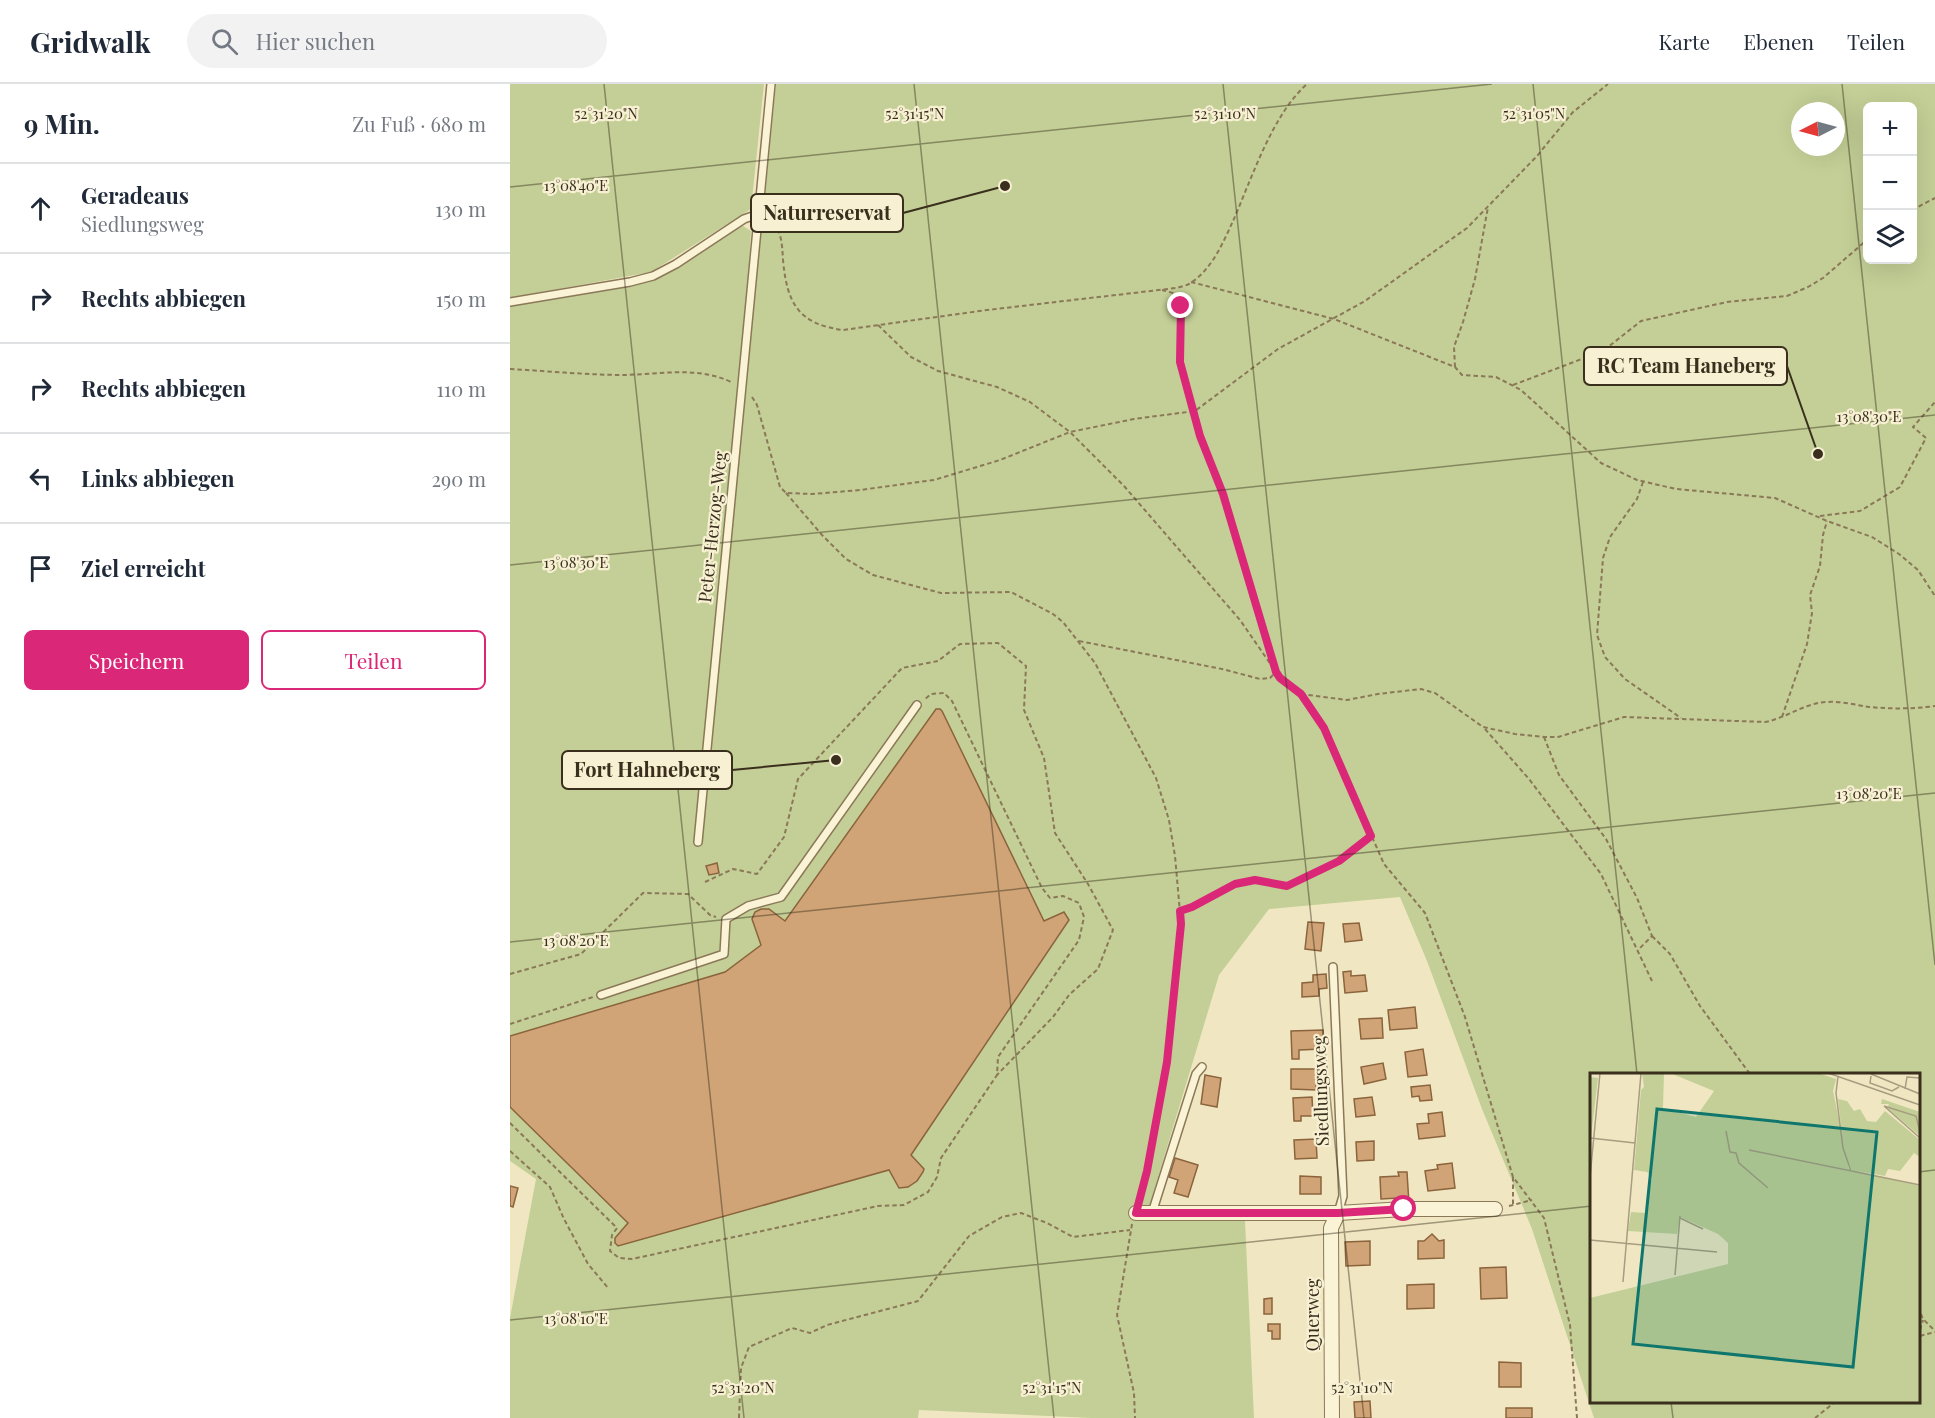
<!DOCTYPE html>
<html lang="de">
<meta charset="utf-8">
<style>
:root{--surface:#fff;--page:#f2f2f3;--text:#1f2937;--muted:#747a83;--line:#e0e1e3;--accent:#db2777}
body{margin:0;font-family:"Playfair Display",serif;background:var(--page);color:var(--text)}
.controls{position:absolute;right:18px;top:18px;display:grid;overflow:hidden;border-radius:9px;box-shadow:0 6px 24px #0002}
.controls button{width:54px;height:54px;display:grid;place-items:center;padding:0;border:0;border-bottom:2px solid var(--line);background:var(--surface);color:var(--text);font:30px sans-serif}
.compass{position:absolute;left:1281px;top:18px;width:54px;height:54px;border-radius:50%;background:var(--surface);box-shadow:0 6px 24px #0002;rotate:264deg}
.stop{position:absolute;width:18px;height:18px;margin:-14px;border:4px solid #db2777;border-radius:50%;background:#fff}
.stop.end{background:#db2777;border-color:#fff;box-shadow:0 2px 6px #0008}
.list{margin:0;padding:0;list-style:none}
h2{display:flex;justify-content:space-between;align-items:center;height:78px;margin:0;padding:0 24px;font-size:26px}
h2 small{font-size:20px;font-weight:400;color:var(--muted)}
.list li{display:grid;grid-template-columns:39px 1fr auto;gap:18px;align-items:center;box-sizing:border-box;height:90px;padding:0 24px;border-top:2px solid var(--line)}
.list b{display:block;font-size:22px;white-space:nowrap}
.list p{margin:0;font-size:20px;white-space:nowrap;color:var(--muted)}
.list em{font-size:20px;font-style:normal;color:var(--muted)}
.actions{display:flex;gap:12px;padding:18px 24px}
.actions a{flex:1;padding:14px 0;border:2px solid var(--accent);border-radius:9px;text-align:center;font-size:21px;color:var(--accent)}
.actions .main{background:var(--accent);color:#fff}
.icon{flex:none;width:33px;height:33px;fill:none;stroke:currentColor;stroke-width:2;stroke-linecap:round;stroke-linejoin:round}
.map{position:relative;flex:none;width:1425px;height:1334px;overflow:hidden}
header{display:flex;align-items:center;gap:36px;box-sizing:border-box;height:84px;padding:0 30px;background:var(--surface);border-bottom:2px solid var(--line)}
header strong{font-size:28px}
nav{display:flex;gap:33px;margin-inline-start:auto;font-size:21px}
.search{width:420px;height:54px;background:var(--page);display:flex;align-items:center;gap:15px;box-sizing:border-box;padding:0 21px;border-radius:33px;color:var(--muted);font-size:22px}
main{display:flex}
aside{flex:1;background:var(--surface)}
.map>svg:first-child{display:block}
</style>
<header>
<strong>Gridwalk</strong>
<div class="search"><svg class="icon" aria-label="search" viewBox="0 0 24 24"><circle cx="10" cy="10" r="6"/><path d="M15 15l6 6"/></svg>Hier suchen</div>
<nav><a>Karte</a><a>Ebenen</a><a>Teilen</a></nav>
</header>
<main>
<aside>
<h2>9 Min.<small>Zu Fuß · 680 m</small></h2>
<ul class="list">
<li><svg class="icon" aria-label="ahead" viewBox="0 0 24 24"><path d="M12 20V5M6 11l6-6 6 6"/></svg><div><b>Geradeaus</b><p>Siedlungsweg</p></div><em>130 m</em></li>
<li><svg class="icon" aria-label="right" viewBox="0 0 24 24"><path d="M7 20v-9h11M14 6l5 5-5 5"/></svg><div><b>Rechts abbiegen</b></div><em>150 m</em></li>
<li><svg class="icon" aria-label="right" viewBox="0 0 24 24"><path d="M7 20v-9h11M14 6l5 5-5 5"/></svg><div><b>Rechts abbiegen</b></div><em>110 m</em></li>
<li><svg class="icon" aria-label="left" viewBox="0 0 24 24"><path d="M17 20v-9H6M10 6l-5 5 5 5"/></svg><div><b>Links abbiegen</b></div><em>290 m</em></li>
<li><svg class="icon" aria-label="arrive" viewBox="0 0 24 24"><path d="M6 21V4h12l-3 4 3 4H6"/></svg><div><b>Ziel erreicht</b></div></li>
</ul>
<div class="actions"><a class="main">Speichern</a><a>Teilen</a></div>
</aside>
<div class="map">
<svg width="1425" height="1334" viewBox="0 0 1425 1334">
<rect width="100%" height="100%" fill="#f0e7c2"/>
<g fill="#c3cf96" fill-rule="evenodd">
<polygon points="0,0 254,0 241,125 141,188 0,214"/>
<path d="M266 0H1425V1334H1084L1022 1145 972 1025 917 877 890 813 759 825 709 891 636 1133 735 1137 744 1334H582L409 1326 408 1334H0V1234L26 1095 0 1077V221L134 199 233 142 241 147 234 277 254 120ZM1358 22H1402V176H1358ZM1290 27H1326V63H1290ZM1082 990H1408V1318H1082Z"/>
</g>
<g fill="#d0a476" stroke="#8b643d" stroke-width="1.5">
<polygon points="426,625 430,625 432,627 534,837 554,828 559,836 401,1071 414,1085 413,1088 407,1097 398,1103 389,1104 379,1086 108,1162 105,1159 105,1154 118,1139 0,1023 0,952 215,888 251,861 242,835 245,828 251,825 259,825 275,837"/>
<polygon points="207,779 209,789 199,791 196,782"/>
<polygon points="798,838 814,839 811,867 795,865"/>
<polygon points="849,839 852,856 835,858 833,840"/>
<polygon points="841,887 841,892 855,891 857,907 835,909 833,888"/>
<polygon points="816,890 817,904 809,905 809,912 792,913 792,899 803,898 803,891"/>
<polygon points="905,923 907,944 880,946 878,926"/>
<polygon points="872,934 873,954 851,955 849,935"/>
<polygon points="813,946 813,965 789,966 789,975 782,975 781,947"/>
<polygon points="913,965 917,991 898,993 895,968"/>
<polygon points="873,979 876,995 854,1000 851,983"/>
<polygon points="781,985 806,985 806,1006 781,1005"/>
<polygon points="695,991 711,994 707,1023 691,1020"/>
<polygon points="920,1001 922,1016 910,1017 909,1012 902,1013 901,1003"/>
<polygon points="802,1013 803,1032 791,1032 791,1037 784,1037 783,1014"/>
<polygon points="862,1013 865,1031 846,1033 844,1015"/>
<polygon points="932,1028 935,1052 909,1055 907,1040 919,1039 918,1030"/>
<polygon points="806,1055 807,1074 785,1075 784,1056"/>
<polygon points="864,1057 864,1076 847,1077 846,1058"/>
<polygon points="665,1074 688,1081 678,1113 664,1109 668,1096 659,1093"/>
<polygon points="942,1079 945,1104 918,1107 915,1087 928,1085 927,1081"/>
<polygon points="888,1088 897,1088 899,1120 888,1120 888,1114 871,1115 870,1093 889,1092"/>
<polygon points="790,1092 811,1093 811,1110 790,1110"/>
<polygon points="0,1102 8,1104 3,1123 0,1122"/>
<polygon points="922,1150 929,1157 934,1156 934,1174 908,1175 908,1157 914,1157"/>
<polygon points="860,1157 860,1181 836,1182 835,1158"/>
<polygon points="996,1183 997,1214 971,1215 970,1184"/>
<polygon points="924,1200 924,1224 897,1225 897,1201"/>
<polygon points="762,1214 762,1230 754,1230 754,1215"/>
<polygon points="758,1240 770,1240 770,1255 762,1255 762,1247 758,1247"/>
<polygon points="989,1278 1011,1279 1011,1303 989,1303"/>
<polygon points="860,1317 861,1334 845,1334 844,1318"/>
<rect x="996" y="1324" width="26" height="10"/>
</g>
<g fill="none" stroke-linecap="round" stroke-linejoin="round">
<defs>
<g id="service">
<polyline points="0,218 120,198 143,192 166,180 234,135 248,130"/>
<polyline points="188,758 261,0"/>
<polyline points="823,883 833,1112 828,1129"/>
<polyline points="91,911 214,870 216,835 238,822 271,813 407,621"/>
<polyline points="642,1129 686,990 692,983"/>
</g>
<g id="minor">
<polyline points="626,1129 828,1129 894,1125 985,1125"/>
<polyline points="822,1334 821,1144 828,1129"/>
</g>
</defs>
<use href="#service" stroke="#8b7858" stroke-width="10"/>
<use href="#minor" stroke="#8b7858" stroke-width="16"/>
<g stroke="#8b7858" stroke-width="2" stroke-dasharray="4.5 3" stroke-linecap="butt">
<polyline points="1402,126 1425,114"/>
<path d="M259 133C272 147 272 159 273 176 277 219 288 240 333 246L477 226 666 204C670 203 675 202 679 200 701 187 713 159 723 137 742 94 762 31 797 0"/>
<polyline points="681,198 824,235 945,283 952,291 986,293 1011,306 1091,379 1127,396 1166,405 1265,414 1317,437 1362,453 1389,470 1408,486 1425,512"/>
<polyline points="368,241 401,273 428,287 487,303 520,318 560,348 624,335 685,327 768,265 855,217 957,144 1027,72 1063,28 1098,0"/>
<polyline points="945,283 944,263 953,238 965,195 978,123"/>
<path d="M0 285C38 287 77 291 115 291 151 290 190 282 223 299"/>
<polyline points="1003,301 1093,267 1131,237 1217,218 1277,212 1298,203 1313,194 1358,155"/>
<polyline points="242,313 247,321 270,403 276,409 302,410 350,406 424,396 490,376 560,348 614,402 730,536 766,588 713,410 690,352 671,278 670,214 663,209 652,206"/>
<polyline points="1133,398 1127,415 1100,453 1093,474 1087,551 1095,573 1115,595 1171,634"/>
<polyline points="276,409 312,451 336,475 363,491 431,509 501,508 543,530 553,538 585,579 646,694 659,736 665,772 671,840 656,978 637,1087 630,1115"/>
<polyline points="1310,432 1350,427 1390,403 1416,354 1403,343 1425,318"/>
<polyline points="569,557 712,585 750,595 760,594 766,588 770,594 791,610 814,644 874,780 915,829 955,933 1003,1093 1034,1134 1060,1241 1067,1334"/>
<path d="M791 610 837 616 868 610 911 605 925 609 973 643 1005 650 1034 653H1048L1114 633 1255 638C1277 634 1294 619 1317 618 1331 617 1346 621 1359 623 1381 625 1403 625 1425 622"/>
<polyline points="1272,633 1297,560 1302,529 1300,511 1310,482 1313,451 1317,437"/>
<polyline points="975,645 1019,695 1091,790 1142,897"/>
<polyline points="1034,653 1049,691 1096,755 1127,814 1142,852 1128,866"/>
<polyline points="195,798 223,785 247,790 274,753 288,695 392,584 428,577 450,560 488,559 516,582 514,626 534,674 545,749 578,800 603,846 588,885 559,911 543,933 487,991"/>
<polyline points="670,827 682,823 725,800 745,796 777,802 829,777 861,752"/>
<polyline points="1142,852 1160,870 1190,922 1240,990"/>
<polyline points="0,890 71,870 133,809 178,810 200,831 206,833"/>
<polyline points="0,940 83,913"/>
<polyline points="0,1039 107,1144 102,1151 100,1167 109,1174 122,1175 368,1122 394,1121 418,1108 427,1093 431,1074 487,991 488,973 569,856 574,833 569,819 553,812 540,814 532,804 442,617 434,609 421,610 414,616"/>
<polyline points="0,1067 40,1103 54,1135 78,1180 99,1205"/>
<polyline points="1003,1093 1003,1122"/>
<polyline points="999,1122 1022,1116"/>
<polyline points="622,1140 607,1231 624,1309 625,1334"/>
<polyline points="1408,1223 1413,1235 1425,1247"/>
<polyline points="1410,1252 1425,1248"/>
<polyline points="1408,1253 1413,1236"/>
<polyline points="229,1334 231,1284 239,1263 282,1244 300,1249 317,1241 408,1217 459,1152 492,1133 511,1129 537,1139 563,1153 620,1146"/>
<polyline points="1305,1334 1325,1318"/>
</g>
<use href="#service" stroke="#faf3d6" stroke-width="7"/>
<use href="#minor" stroke="#faf3d6" stroke-width="14"/>
</g>
<g fill="none" stroke-linecap="round" stroke-linejoin="round">
<polyline stroke="#db2777" stroke-width="8" points="671,222 670,278 690,352 713,410 766,588 770,594 791,610 814,644 861,752 829,777 777,802 745,796 725,800 682,823 670,827 671,840 657,978 637,1087 626,1129 828,1129 894,1125"/>
</g>
<path fill="none" stroke="#3a2e1d" stroke-width="1.5" stroke-opacity="0.45" d="M94 0 234 1334M404 0 544 1334M713 0 854 1334M1023 0 1127 990M1332 0 1425 881M0 103 982 0M0 481 1425 331M0 858 1425 709M1408 1088 1425 1086M0 1236 1082 1122M1161 1318 1163 1334"/>
<g text-anchor="middle" stroke-width="4.5" stroke-linejoin="round" paint-order="stroke">
<g font-size="18" fill="#3a2e1d" stroke="#f7f0d2">
<text transform="translate(203 443) rotate(-84)" y="6">Peter-Herzog-Weg</text>
<text transform="translate(811 1007) rotate(-92)" y="6">Siedlungsweg</text>
<text transform="translate(803 1231) rotate(-90)" y="6">Querweg</text>
</g>
</g>
<g transform="translate(1080 989)">
<rect width="330" height="330" fill="#f0e7c2"/>
<path d="M52 0H74L73 35 106 44 124 18 80 0H228L246 6 243 18 259 96 330 113V330H0V225L138 191V170L128 161 90 144 87 161 38 158 41 139 56 140 62 104 57 99 44 97 51 17 54 14ZM0 4 8 5 1 64H0ZM248 26 257 28 264 38 270 36 277 48 286 49 295 38 330 67V84L324 80 310 98 298 96 295 103 262 97 254 79ZM292 26 330 39V63L297 35 299 31H291Z" fill="#c3cf96"/>
<path fill="none" stroke="#a79d80" stroke-width="1.5" d="M238 0 330 32M281 1 330 21M248 3 246 20 253 75 261 98M281 3 280 10 302 18 309 14M315 16 317 4 330 5M294 33 326 43 330 59M294 33 330 65M136 58 140 79 146 80 149 90 178 115M0 65 45 70M159 77 330 112M0 104 10 0M90 145 113 156M0 167 127 179M85 202 90 143M33 209 51 0"/>
<path fill="#0f766e" fill-opacity="0.15" stroke="#0f766e" stroke-width="3" d="M67 36 287 59 263 294 43 271Z"/>
<rect width="330" height="330" fill="none" stroke="#3a2e1d" stroke-width="3"/>
</g>
<g font-size="15" text-anchor="middle" fill="#3a2e1d" stroke="#f7f0d2" stroke-width="4.5" stroke-linejoin="round" paint-order="stroke">
<text x="96" y="35">52°31'20"N</text>
<text x="405" y="35">52°31'15"N</text>
<text x="715" y="35">52°31'10"N</text>
<text x="1024" y="35">52°31'05"N</text>
<text x="66" y="107">13°08'40"E</text>
<text x="1359" y="338">13°08'30"E</text>
<text x="66" y="484">13°08'30"E</text>
<text x="1359" y="715">13°08'20"E</text>
<text x="66" y="862">13°08'20"E</text>
<text x="66" y="1240">13°08'10"E</text>
<text x="233" y="1309">52°31'20"N</text>
<text x="542" y="1309">52°31'15"N</text>
<text x="852" y="1309">52°31'10"N</text>
</g>
<path fill="none" stroke="#3a2e1d" stroke-width="2" d="M495 102L393 129M1308 370L1277 282M326 676L222 686"/>
<g fill="#3a2e1d" stroke="#f7f0d2" stroke-width="2">
<circle cx="495" cy="102" r="6"/>
<circle cx="1308" cy="370" r="6"/>
<circle cx="326" cy="676" r="6"/>
</g>
<g fill="#f7f0d2" stroke="#3a2e1d" stroke-width="2">
<rect x="241" y="110" width="152" height="38" rx="6"/>
<rect x="1074" y="263" width="203" height="38" rx="6"/>
<rect x="52" y="667" width="170" height="38" rx="6"/>
</g>
<g font-size="20" text-anchor="middle" font-weight="bold" fill="#3a2e1d">
<text x="317" y="136">Naturreservat</text>
<text x="1176" y="289">RC Team Haneberg</text>
<text x="137" y="693">Fort Hahneberg</text>
</g>
</svg>
<div class="controls">
<button>+</button>
<button>−</button>
<button><svg class="icon" aria-label="layers" viewBox="0 0 24 24"><path d="M12 4l9 5-9 5-9-5zM3 14l9 5 9-5"/></svg></button>
</div>
<svg class="compass" viewBox="-18 -18 36 36"><path d="M0-13l5 13h-10z" fill="#e53935"/><path d="M0 13l5-13h-10z" fill="#747a83"/></svg>
<div class="stop" style="left:894px;top:1125px"></div>
<div class="stop end" style="left:671px;top:222px"></div>
</div>
</main>
